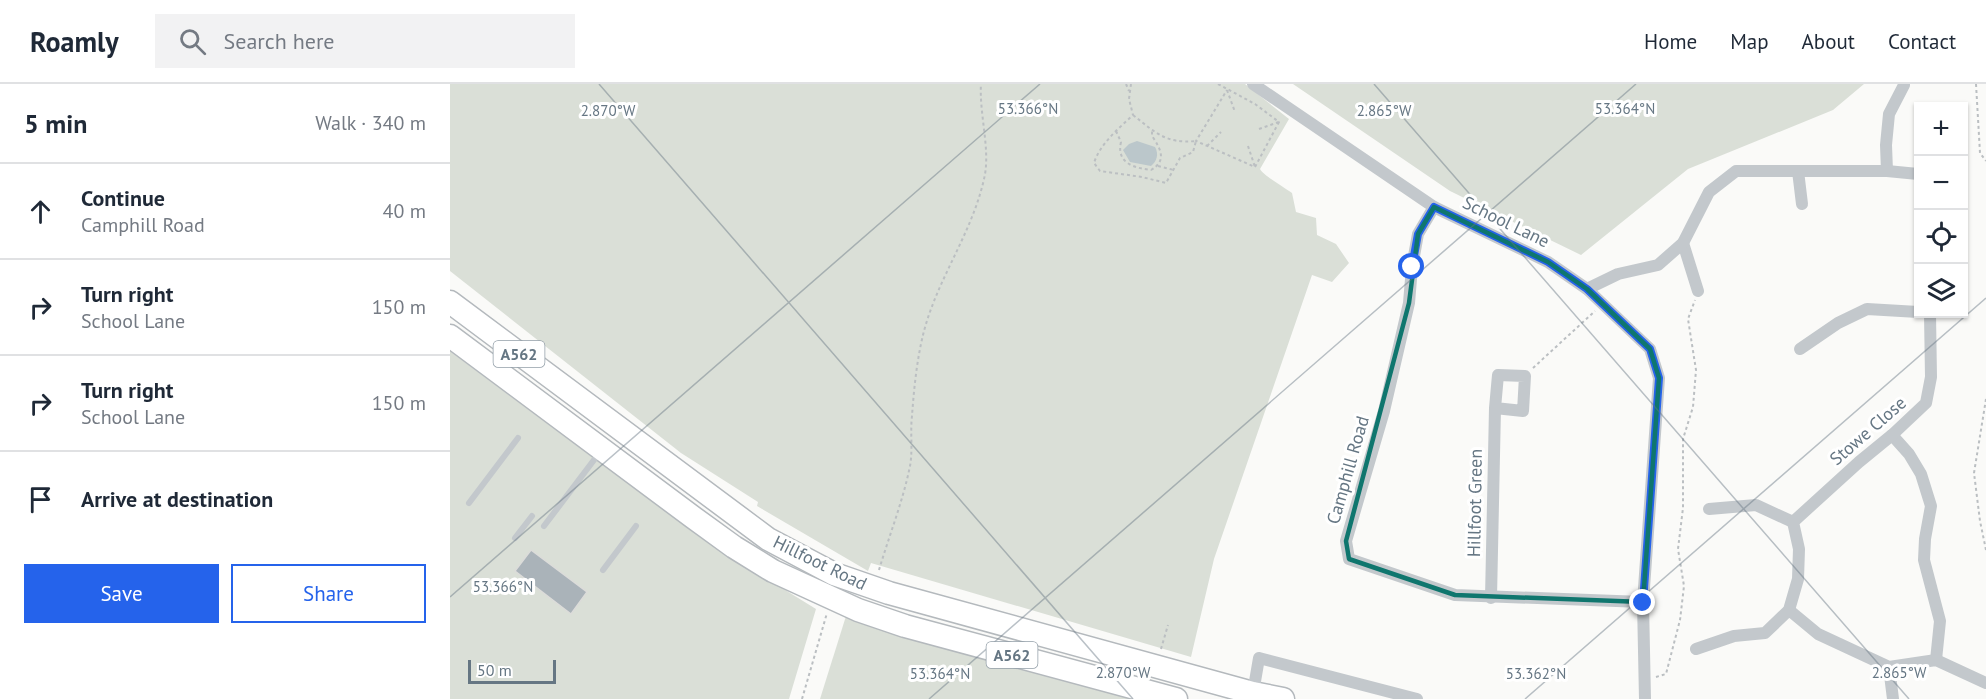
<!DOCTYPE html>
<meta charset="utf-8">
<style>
:root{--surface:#fff;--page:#f2f2f3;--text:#1f2937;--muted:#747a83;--line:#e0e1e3;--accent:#2563eb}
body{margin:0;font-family:"PT Sans",sans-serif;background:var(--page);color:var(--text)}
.controls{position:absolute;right:18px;top:18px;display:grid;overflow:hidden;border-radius:0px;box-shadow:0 2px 4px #0004}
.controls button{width:54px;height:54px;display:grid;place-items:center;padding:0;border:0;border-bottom:2px solid var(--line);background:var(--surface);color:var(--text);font:30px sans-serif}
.scale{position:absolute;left:18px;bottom:15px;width:88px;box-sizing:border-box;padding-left:6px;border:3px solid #657683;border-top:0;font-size:16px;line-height:21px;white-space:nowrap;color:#657683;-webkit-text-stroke:4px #fff;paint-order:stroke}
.stop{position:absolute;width:18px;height:18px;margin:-14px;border:4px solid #2563eb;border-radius:50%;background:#fff}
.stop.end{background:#2563eb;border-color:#fff;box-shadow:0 2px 6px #0008}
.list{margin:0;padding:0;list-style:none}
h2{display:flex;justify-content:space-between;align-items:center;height:78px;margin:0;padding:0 24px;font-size:26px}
h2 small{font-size:20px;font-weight:400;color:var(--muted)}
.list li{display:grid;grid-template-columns:39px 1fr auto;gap:18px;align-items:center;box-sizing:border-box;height:96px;padding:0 24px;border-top:2px solid var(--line)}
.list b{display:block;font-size:22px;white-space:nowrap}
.list p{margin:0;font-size:20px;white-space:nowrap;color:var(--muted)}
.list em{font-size:20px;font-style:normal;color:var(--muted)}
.actions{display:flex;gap:12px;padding:18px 24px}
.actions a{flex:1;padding:14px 0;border:2px solid var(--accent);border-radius:0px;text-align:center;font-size:21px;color:var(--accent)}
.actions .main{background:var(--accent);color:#fff}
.icon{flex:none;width:33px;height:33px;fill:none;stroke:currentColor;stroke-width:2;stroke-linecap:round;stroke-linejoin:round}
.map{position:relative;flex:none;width:1536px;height:615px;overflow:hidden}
header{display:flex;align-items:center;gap:36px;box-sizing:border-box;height:84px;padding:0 30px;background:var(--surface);border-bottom:2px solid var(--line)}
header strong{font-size:28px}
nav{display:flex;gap:33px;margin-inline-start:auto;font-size:21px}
.search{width:420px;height:54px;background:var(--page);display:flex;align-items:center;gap:15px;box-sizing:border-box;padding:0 21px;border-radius:0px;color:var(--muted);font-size:22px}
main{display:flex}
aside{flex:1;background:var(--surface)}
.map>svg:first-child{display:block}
</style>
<header>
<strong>Roamly</strong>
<div class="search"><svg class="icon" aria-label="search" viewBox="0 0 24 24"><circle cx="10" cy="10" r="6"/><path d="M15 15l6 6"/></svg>Search here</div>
<nav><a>Home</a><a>Map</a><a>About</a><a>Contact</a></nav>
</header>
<main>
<aside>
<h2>5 min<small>Walk · 340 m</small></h2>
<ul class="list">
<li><svg class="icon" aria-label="ahead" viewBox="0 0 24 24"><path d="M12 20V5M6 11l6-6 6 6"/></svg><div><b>Continue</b><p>Camphill Road</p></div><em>40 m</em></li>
<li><svg class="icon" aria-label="right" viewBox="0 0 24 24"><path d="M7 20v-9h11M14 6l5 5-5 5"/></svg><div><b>Turn right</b><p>School Lane</p></div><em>150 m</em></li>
<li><svg class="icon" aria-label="right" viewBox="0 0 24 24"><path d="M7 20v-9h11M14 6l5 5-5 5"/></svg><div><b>Turn right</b><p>School Lane</p></div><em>150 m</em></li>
<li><svg class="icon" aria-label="arrive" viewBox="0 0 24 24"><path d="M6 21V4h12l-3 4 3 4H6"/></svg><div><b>Arrive at destination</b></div></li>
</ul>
<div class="actions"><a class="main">Save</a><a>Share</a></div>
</aside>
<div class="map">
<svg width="1536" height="615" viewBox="0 0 1536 615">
<rect width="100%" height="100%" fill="#fafaf8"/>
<g fill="#dadfd7">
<path d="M0 0H795L839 35 810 85C814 92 834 103 842 109L846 128 866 134 867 151 886 160 899 179 882 198 862 191 764 475 741 573 421 479 418 487 307 422 308 418 231 369 0 187Z"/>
<polygon points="843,0 1414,0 1383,26 1238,85 1131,171 1000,107"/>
<polygon points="0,267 251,454 366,525 339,615 0,615"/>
<polygon points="396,532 701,615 370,615"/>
</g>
<path fill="#bbc7cb" d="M687 57 705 63C709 70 707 77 701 82L680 78 673 66 679 60Z"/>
<polygon fill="#aab3b9" stroke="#dcdcda" stroke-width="1.5" points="81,466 137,508 121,530 65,487"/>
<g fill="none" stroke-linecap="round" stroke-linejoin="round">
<defs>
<g id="highway">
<polyline points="0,218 318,455 384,490 439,509 803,609 833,615"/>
<polyline points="0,252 244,434 284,463 323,487 408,526 455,542 726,615"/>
</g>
</defs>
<use href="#highway" stroke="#b4b9bd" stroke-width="25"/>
<g stroke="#bbbfc2" stroke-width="2" stroke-dasharray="3 3" stroke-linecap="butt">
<polyline points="676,0 679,7"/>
<polyline points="681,0 679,15 683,31"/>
<polyline points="768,0 805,20 829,38 805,83 746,57 777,6"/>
<polyline points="1526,0 1530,69 1536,77"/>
<polyline points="777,6 785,28"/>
<path d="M683 31C706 49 716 60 746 57L743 68 730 74 716 99 692 93 650 87 644 79C650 60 668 45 683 31Z"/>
<polyline points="809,45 829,38"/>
<path d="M666 47 671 58C666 79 684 84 701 86 717 77 711 65 702 52V45"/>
<polyline points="757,62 771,48"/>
<polyline points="798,62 805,83"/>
<polyline points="708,82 724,86"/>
<polyline points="1083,284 1145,227"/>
<polyline points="1536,315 1524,389 1530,437 1536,466"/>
<path d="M429 486C439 452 453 417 460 382 463 366 460 348 462 332 464 304 467 274 474 247 488 194 522 149 534 95 541 67 529 30 531 0"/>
<polyline points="711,565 718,541"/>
<polyline points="1206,593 1216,590 1230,536 1234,502 1228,465 1233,424 1233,355 1243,323 1246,286 1238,235 1245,216"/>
<polyline points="352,615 377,529"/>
</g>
<g stroke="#c3c8cc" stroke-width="6">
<polyline points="19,419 68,354"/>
<polyline points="94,442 150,368"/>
<polyline points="65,454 82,432"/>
<polyline points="153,486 186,442"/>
</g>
<g stroke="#c3c8cc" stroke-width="12">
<polyline points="803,0 984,123 1098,178 1137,205 1200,265 1209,294 1193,518 1195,615"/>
<polyline points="1348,87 1352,120"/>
<polyline points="1437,87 1436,61 1439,30 1454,1"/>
<polyline points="984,123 968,150 962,183 959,219 934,327 896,457 899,475 1005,511 1193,518"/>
<polyline points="1233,159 1248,207"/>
<polyline points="1137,205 1168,190 1208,181 1233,159 1259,108 1286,87 1437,87 1468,90"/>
<polyline points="1350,265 1388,239 1417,225 1468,228"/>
<polyline points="1442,351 1459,370 1471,390 1481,422 1475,455 1474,476 1490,537 1486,576"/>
<polyline points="1259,425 1306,421 1343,438"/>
<polyline points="1041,514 1045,324 1048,291 1075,292 1073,327 1045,324"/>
<polyline points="1339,526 1368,550 1439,583 1486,576 1536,599"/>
<polyline points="1246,565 1284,552 1315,549 1339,526 1348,495 1349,465 1343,438 1409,378 1442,351 1476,319 1481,293 1480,230"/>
<polyline points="1439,583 1443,615"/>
<polyline points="803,609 809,574 967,615"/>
</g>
<use href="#highway" stroke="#fff" stroke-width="22"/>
</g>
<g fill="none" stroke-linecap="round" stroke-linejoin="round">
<polyline stroke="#2563eb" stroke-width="8" points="962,183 968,150 984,123 1098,178 1137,205 1200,265 1209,294 1193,519"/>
</g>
<path fill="none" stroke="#0f766e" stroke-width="4.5" stroke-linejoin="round" d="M984 123 1098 178 1137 205 1200 265 1209 294 1193 518 1005 511 899 475 896 457 959 219 968 150Z"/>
<path fill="none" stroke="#657683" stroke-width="1.5" stroke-opacity="0.45" d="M149 0 683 615M924 0 1459 615M0 513 590 0M479 615 1186 0M1075 615 1536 214"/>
<g text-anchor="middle" stroke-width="6" stroke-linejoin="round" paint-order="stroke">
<g fill="#fff" stroke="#939fa8" stroke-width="1.5">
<rect x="43.5" y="257" width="51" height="26" rx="4.5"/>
<rect x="536.5" y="558" width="51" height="26" rx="4.5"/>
</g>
<g font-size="16" font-weight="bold" fill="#657683">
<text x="69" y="276">A562</text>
<text x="562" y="577">A562</text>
</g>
<g font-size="18" fill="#657683" stroke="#fff">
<text transform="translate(1056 138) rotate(26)" y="6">School Lane</text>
<text transform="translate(1418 347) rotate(-41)" y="6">Stowe Close</text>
<text transform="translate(898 386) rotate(-74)" y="6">Camphill Road</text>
<text transform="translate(1025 419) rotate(-89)" y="6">Hillfoot Green</text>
<text transform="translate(370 479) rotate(26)" y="6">Hillfoot Road</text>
</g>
</g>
<g font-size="15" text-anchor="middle" fill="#657683" stroke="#fff" stroke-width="6" stroke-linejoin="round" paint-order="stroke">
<text x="578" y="30">53.366°N</text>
<text x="1175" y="30">53.364°N</text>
<text x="158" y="32">2.870°W</text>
<text x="934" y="32">2.865°W</text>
<text x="53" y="508">53.366°N</text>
<text x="673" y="594">2.870°W</text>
<text x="1449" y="594">2.865°W</text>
<text x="490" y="595">53.364°N</text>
<text x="1086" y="595">53.362°N</text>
</g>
</svg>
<div class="controls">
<button>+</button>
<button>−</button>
<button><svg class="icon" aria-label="locate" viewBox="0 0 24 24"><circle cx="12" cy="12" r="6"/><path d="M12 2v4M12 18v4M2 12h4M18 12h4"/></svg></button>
<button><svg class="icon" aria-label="layers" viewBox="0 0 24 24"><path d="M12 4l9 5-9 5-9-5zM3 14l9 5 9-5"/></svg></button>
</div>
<div class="scale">50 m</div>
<div class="stop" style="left:962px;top:183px"></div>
<div class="stop end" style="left:1193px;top:519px"></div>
</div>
</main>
